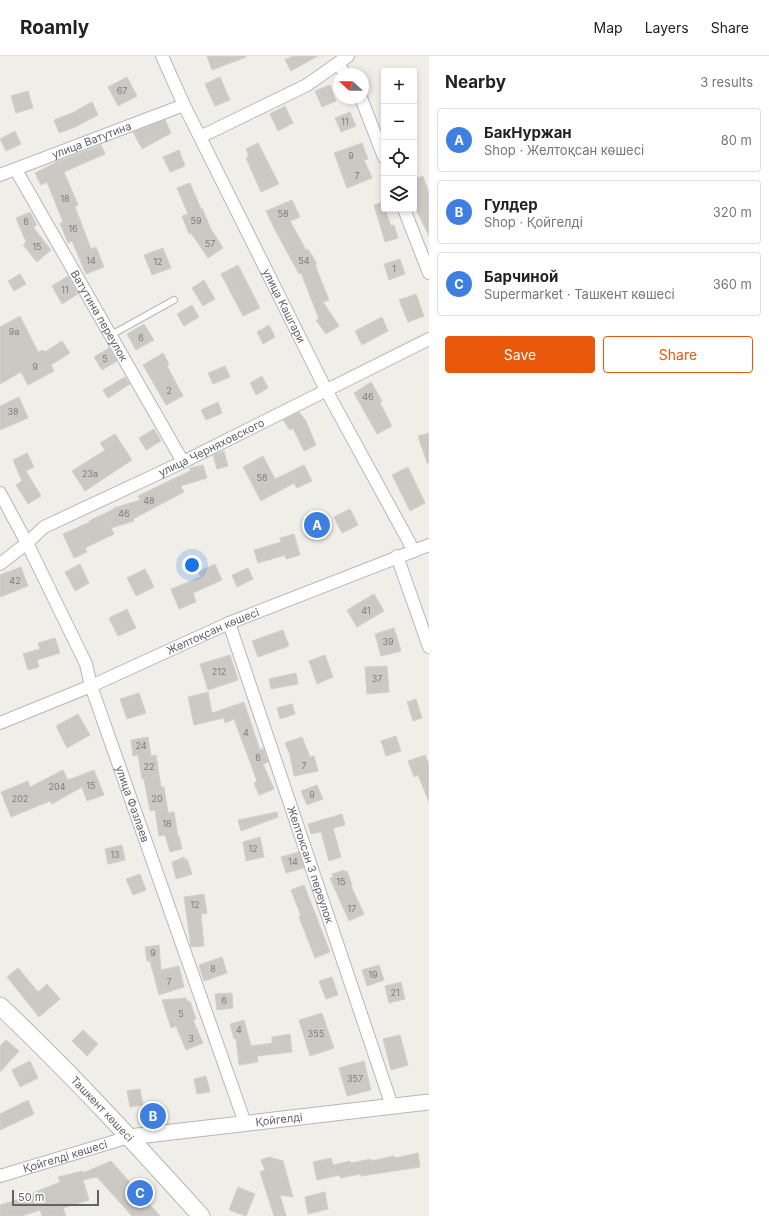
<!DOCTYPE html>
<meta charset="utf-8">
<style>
:root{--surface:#fff;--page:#f6f6f6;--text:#222;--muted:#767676;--line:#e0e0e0;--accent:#ea580c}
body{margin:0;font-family:Inter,sans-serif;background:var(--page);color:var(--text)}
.controls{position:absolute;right:12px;top:12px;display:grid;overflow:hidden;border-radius:4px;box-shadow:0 2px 6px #0003}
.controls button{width:36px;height:36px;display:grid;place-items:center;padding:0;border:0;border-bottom:1px solid var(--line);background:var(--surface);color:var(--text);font:20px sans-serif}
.compass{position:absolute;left:333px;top:12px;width:36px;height:36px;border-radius:50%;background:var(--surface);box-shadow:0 2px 6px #0003;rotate:291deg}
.scale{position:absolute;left:12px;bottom:10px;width:87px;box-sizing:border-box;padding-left:4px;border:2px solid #606467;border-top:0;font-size:11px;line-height:14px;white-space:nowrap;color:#606467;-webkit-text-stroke:3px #fff;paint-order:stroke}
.you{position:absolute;left:192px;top:509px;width:14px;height:14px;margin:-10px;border:3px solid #fff;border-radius:50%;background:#1a73e8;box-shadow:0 0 0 6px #1a73e833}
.badge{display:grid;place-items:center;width:26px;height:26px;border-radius:50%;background:var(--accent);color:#fff;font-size:13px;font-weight:700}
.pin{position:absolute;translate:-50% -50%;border:2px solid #fff;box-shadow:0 1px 4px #0006}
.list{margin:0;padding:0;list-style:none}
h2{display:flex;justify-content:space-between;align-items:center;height:52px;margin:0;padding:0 16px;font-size:17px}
h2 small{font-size:13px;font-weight:400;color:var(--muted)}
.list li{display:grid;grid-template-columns:26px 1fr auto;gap:12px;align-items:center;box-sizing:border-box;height:64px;margin:0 8px 8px;padding:0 8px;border:1px solid var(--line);border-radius:4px}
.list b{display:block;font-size:15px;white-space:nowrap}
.list p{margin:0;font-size:13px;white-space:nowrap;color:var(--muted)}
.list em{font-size:13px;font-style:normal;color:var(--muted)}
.actions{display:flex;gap:8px;padding:12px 16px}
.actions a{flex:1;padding:9px 0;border:1px solid var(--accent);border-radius:4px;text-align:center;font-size:14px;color:var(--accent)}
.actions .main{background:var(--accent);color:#fff}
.icon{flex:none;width:22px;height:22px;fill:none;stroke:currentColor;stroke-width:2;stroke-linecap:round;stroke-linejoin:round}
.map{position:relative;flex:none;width:429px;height:1160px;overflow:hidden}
header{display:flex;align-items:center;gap:24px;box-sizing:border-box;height:56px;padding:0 20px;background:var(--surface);border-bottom:1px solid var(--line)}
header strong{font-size:19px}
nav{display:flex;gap:22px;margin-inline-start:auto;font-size:14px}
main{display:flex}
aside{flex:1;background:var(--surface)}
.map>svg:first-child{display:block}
</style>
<header>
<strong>Roamly</strong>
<nav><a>Map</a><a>Layers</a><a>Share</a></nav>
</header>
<main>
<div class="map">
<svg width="429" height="1160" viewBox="0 0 429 1160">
<rect width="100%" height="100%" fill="#f0eee9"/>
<g fill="#ccc9c5" stroke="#d4cfc8">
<polygon points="207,0 246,0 246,1 212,14"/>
<polygon points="293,0 318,0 291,15 285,4"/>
<polygon points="127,21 137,40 118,50 108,31"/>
<polygon points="220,21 230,44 215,50 205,28"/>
<polygon points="330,29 336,45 322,51 315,35"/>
<polygon points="28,35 33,52 16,57 11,40"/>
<polygon points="92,46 98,59 73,72 59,77 54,64 77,55 77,54"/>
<polygon points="285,50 293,67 278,75 270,58"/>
<polygon points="350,56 356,70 341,76 335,62"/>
<polygon points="165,64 171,77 142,93 133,76"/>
<polygon points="15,75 21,88 6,95 0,83"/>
<polygon points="258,87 279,128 261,136 246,102 249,100 246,93"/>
<polygon points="362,87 368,103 364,104 372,122 347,132 334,97"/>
<polygon points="101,89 105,98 64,116 78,149 75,151 91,193 96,191 104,211 86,218 72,185 68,187 60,167 63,166 47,126 41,129 35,117 59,105"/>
<polygon points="179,94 185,110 170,116 163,101"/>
<polygon points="423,120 429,137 429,180 414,149 414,123"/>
<polygon points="190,127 201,153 202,152 211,173 223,192 208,202 191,177 189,178 182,160 188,158 177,132"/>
<polygon points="292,144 300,161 290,165 306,194 308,193 317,208 315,209 329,244 323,246 339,270 326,278 316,264 319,263 301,217 299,218 275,174 266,155"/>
<polygon points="383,146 384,153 385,153 391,170 394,169 398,182 385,186 374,149"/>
<polygon points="30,156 37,169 33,171 51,194 37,206 23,189 26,186 16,162"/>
<polygon points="163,192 171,212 152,219 144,199"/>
<polygon points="400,203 405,218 389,224 384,208"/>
<polygon points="238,209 260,252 243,260 221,218"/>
<polygon points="20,218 26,228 14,235 8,225"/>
<polygon points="68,220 78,238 62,248 52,230"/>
<polygon points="204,224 215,243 203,250 192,232"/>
<polygon points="416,238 424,260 408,266 399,244"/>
<polygon points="192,249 199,261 184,270 177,258"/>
<polygon points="20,260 38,296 43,294 45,296 62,285 70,297 51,309 54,315 28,329 21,316 0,328 0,271"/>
<polygon points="382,261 388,275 362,289 355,275"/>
<polygon points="144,268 154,284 136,294 127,278"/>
<polygon points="269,269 275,281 263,288 257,276"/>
<polygon points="109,292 117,305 102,314 94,301"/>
<polygon points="163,297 169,308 167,310 183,340 166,349 143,309"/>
<polygon points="225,310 230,321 213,328 208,317"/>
<polygon points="262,320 268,332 256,339 250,327"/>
<polygon points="125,321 130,328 108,342 103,334"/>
<polygon points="371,326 382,345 380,347 392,370 377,378 354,337"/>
<polygon points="19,341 28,362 0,374 0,350"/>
<polygon points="218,346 222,357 206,364 201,354"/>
<polygon points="299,356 306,365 316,389 304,395 293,372 290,374 283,364"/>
<polygon points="154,373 161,385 146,394 139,382"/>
<polygon points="429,377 429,407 427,407 418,380"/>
<polygon points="115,378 132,404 85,435 72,415 105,394 100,387"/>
<polygon points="224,395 228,410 217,413 213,399"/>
<polygon points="27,397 34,411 26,415 41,440 28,448 16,429 22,425 13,404"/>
<polygon points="263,400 275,423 304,409 312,425 297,432 294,427 261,445 243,411"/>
<polygon points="203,409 207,422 181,430 184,436 133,463 134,465 111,472 114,478 85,492 87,496 74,502 63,478 90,466 89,465 114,453 114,452 140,444 138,440 190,415 190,412"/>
<polygon points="408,411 425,447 410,455 392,419"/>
<polygon points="350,453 358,469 342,477 334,461"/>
<polygon points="294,478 300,499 286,503 285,499 258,507 254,494 281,486 280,482"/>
<polygon points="80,508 89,527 75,535 65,516"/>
<polygon points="215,508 222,524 193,537 196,546 179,553 171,533 201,521 198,516"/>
<polygon points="21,511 28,530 0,541 0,519"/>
<polygon points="248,512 253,523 237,531 232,519"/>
<polygon points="145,513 154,531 136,540 127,522"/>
<polygon points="374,538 384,555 357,571 347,554"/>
<polygon points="127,553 136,572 118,580 109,562"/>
<polygon points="394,572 401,595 381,600 375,578"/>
<polygon points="283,574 289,590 258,601 252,585"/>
<polygon points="55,582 60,597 37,604 39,611 28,614 23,598 40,593 38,587"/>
<polygon points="230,599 238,624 208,634 200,608"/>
<polygon points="325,599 333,621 317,628 309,605"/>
<polygon points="387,610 389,636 367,638 365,611"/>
<polygon points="296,617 298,628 271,633 269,623"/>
<polygon points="208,636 212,657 244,646 260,694 263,692 268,706 263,708 274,733 259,739 254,727 257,725 234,663 225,667 224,662 194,669 188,641"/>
<polygon points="139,637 146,657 127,663 120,643"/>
<polygon points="416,643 422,662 413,665 407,646"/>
<polygon points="292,648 295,658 280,663 277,652"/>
<polygon points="78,658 90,679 67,692 56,670"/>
<polygon points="396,680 401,695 386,700 381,685"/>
<polygon points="148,681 151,700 156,699 161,731 164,731 168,757 174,756 178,781 179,780 182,793 170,796 165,779 159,780 155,754 150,755 144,723 142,723 138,699 133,700 131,684"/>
<polygon points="302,681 310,701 314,700 318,715 294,720 290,699 285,687"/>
<polygon points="425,699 429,709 429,746 418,719 414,721 408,705"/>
<polygon points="63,714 68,724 94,714 104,739 87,745 82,731 52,748 50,745 11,761 1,736 28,725 30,731"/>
<polygon points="317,729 323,743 307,749 301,735"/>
<polygon points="277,756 278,761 241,775 238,764"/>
<polygon points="342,758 345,769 333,772 341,801 329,805 321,776 311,778 308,768"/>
<polygon points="260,781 264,801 246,805 243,786"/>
<polygon points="122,789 125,804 108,808 105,793"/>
<polygon points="299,796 304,812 286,817 281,801"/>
<polygon points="184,801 185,804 187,803 192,818 176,823 172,806"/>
<polygon points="344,814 345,816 347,815 352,829 351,830 364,858 349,865 330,822 333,821 332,818"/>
<polygon points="140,818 146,834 133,839 126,823"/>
<polygon points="304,829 330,896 315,902 299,861 301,860 291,834"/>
<polygon points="204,838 207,857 201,858 204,890 191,891 184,841"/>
<polygon points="159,889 161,914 179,910 184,931 159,939 150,905 147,905 145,891"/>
<polygon points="222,901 227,917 204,925 199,909"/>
<polygon points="379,909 384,924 367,930 362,914"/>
<polygon points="18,912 38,936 47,928 60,943 39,961 7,921"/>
<polygon points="332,921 338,939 326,943 319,925"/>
<polygon points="401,926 405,943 389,947 385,930"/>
<polygon points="232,937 233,952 217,954 215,938"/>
<polygon points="186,942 188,946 190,945 196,963 193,964 203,987 186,994 176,970 171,972 162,944"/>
<polygon points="322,957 334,992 310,1000 299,964"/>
<polygon points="244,964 251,990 272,987 272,981 290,978 292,996 257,1000 258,1006 239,1009 236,982 234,983 230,968"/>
<polygon points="83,974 98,988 87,1000 72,985"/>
<polygon points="400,979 408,1009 391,1014 383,983"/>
<polygon points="6,984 19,995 0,1016 0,990"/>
<polygon points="30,1005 38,1022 20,1031 12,1014"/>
<polygon points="364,1005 371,1034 347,1040 339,1012"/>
<polygon points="206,1020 210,1036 197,1038 194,1023"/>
<polygon points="140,1033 143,1049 130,1051 127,1035"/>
<polygon points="28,1044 34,1058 0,1074 0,1058"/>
<polygon points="418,1097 420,1111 361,1120 360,1118 340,1122 340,1119 317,1124 313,1106 331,1102 333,1109 350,1105 351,1107 371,1103 371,1105 394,1100 395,1102"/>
<polygon points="269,1101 283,1105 293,1141 280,1139 286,1160 274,1160 260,1116 265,1114 261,1104"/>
<polygon points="111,1105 160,1160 132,1160 97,1121 83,1124 89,1144 63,1152 66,1160 42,1160 40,1154 22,1160 0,1160 0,1149 33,1139 33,1137 60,1126 58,1121 83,1115 83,1117"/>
<polygon points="238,1131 255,1138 246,1160 229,1154"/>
<polygon points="325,1136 328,1153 308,1158 305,1141"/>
</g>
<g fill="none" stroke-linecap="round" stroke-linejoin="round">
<defs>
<polyline id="service" points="111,279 174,244"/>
<g id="minor">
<path id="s1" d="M162 0 184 49 326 334 414 495"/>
<polyline points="340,6 340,11 345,18"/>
<polyline points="361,42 384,101"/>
<polyline points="200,81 307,29 348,0"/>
<path id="s2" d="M16 114 183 406"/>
<path id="s3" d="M0 119 184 49"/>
<polyline points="404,153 429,217"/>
<path id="s4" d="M0 437 27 487 86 608 91 630 245 1067"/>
<polyline points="397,500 429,591"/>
<path id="s5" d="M0 508 27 487 44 471 183 406 429 283"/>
<path id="s6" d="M229 567 392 1050"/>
<path id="s7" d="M0 667 91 630 229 567 429 489"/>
<path id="s8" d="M0 1120 129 1081"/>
</g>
<g id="tertiary">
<path id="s9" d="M129 1081 429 1046"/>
</g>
<g id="secondary">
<path id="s10" d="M0 950C70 1016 136 1088 201 1160"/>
</g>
</defs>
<use href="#service" stroke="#b4b6b9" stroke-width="8"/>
<use href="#minor" stroke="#b4b6b9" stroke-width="14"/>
<use href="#tertiary" stroke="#b4b6b9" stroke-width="17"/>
<use href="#secondary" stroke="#b3b6b9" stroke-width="19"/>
<use href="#service" stroke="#fff" stroke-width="6"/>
<use href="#minor" stroke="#fff" stroke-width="12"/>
<use href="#tertiary" stroke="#fff" stroke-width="15"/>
<use href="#secondary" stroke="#fff" stroke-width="17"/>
</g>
<g text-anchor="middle" stroke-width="3.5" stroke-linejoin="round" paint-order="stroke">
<g font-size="9" fill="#7b7d7e">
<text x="122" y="38">67</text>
<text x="345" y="69">11</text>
<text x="351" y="103">9</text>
<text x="357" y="123">7</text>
<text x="65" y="146">18</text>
<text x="283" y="161">58</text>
<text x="196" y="168">59</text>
<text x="26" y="169">6</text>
<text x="73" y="176">16</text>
<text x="210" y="191">57</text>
<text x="37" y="194">15</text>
<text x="91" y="208">14</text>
<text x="304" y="208">54</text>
<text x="158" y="209">12</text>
<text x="394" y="216">1</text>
<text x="65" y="237">11</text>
<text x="14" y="279">9а</text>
<text x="141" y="285">6</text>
<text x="105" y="306">5</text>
<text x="35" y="314">9</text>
<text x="169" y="338">2</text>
<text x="368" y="344">46</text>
<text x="13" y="359">38</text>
<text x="90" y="421">23а</text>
<text x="262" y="425">56</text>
<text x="149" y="448">48</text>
<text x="124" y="461">46</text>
<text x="15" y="528">42</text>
<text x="366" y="558">41</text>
<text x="388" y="589">39</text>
<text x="219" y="619">212</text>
<text x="377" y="626">37</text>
<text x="246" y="680">4</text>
<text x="141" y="693">24</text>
<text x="258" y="705">6</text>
<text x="304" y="713">7</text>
<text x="149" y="714">22</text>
<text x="91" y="733">15</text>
<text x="57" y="734">204</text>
<text x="312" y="742">9</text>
<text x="20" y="746">202</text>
<text x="157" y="746">20</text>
<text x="167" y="771">18</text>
<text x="253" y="796">12</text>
<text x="115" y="802">13</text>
<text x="293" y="809">14</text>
<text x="341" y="829">15</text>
<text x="195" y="852">12</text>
<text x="352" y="856">17</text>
<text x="153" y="900">9</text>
<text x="213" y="916">8</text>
<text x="373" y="922">19</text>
<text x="169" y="929">7</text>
<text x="395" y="940">21</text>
<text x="224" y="948">6</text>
<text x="181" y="961">5</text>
<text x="239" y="977">4</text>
<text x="316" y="981">355</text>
<text x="191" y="986">3</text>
<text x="355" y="1026">357</text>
</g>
<g font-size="11" fill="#606467" stroke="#fff">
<text dy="4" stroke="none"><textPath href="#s3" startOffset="98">улица Ватутина</textPath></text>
<text dy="4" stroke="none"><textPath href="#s1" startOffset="278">улица Кашгари</textPath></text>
<text dy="4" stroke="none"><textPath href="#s2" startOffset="168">Ватутина переулок</textPath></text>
<text dy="4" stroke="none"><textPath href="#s5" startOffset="243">улица Черняховского</textPath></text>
<text dy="4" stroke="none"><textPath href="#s7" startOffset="232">Желтоқсан көшесі</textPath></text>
<text dy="4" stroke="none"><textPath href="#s4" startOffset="339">улица Фазлаев</textPath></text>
<text dy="4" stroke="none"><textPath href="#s6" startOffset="255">Желтоксан 3 переулок</textPath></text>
<text dy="4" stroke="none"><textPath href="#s10" startOffset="145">Ташкент көшесі</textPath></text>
<text dy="4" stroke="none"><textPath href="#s9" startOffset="151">Қойгелді</textPath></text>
<text dy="4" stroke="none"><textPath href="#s8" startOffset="68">Қойгелді көшесі</textPath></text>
</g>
</g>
</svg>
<div class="controls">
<button>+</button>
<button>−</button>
<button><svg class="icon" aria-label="locate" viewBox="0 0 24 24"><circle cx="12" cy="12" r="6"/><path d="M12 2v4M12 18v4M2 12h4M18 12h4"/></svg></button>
<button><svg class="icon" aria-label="layers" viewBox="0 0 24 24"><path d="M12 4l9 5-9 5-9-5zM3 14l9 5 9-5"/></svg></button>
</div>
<svg class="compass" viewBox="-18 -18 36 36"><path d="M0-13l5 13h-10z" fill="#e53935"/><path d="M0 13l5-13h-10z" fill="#767676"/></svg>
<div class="scale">50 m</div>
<div class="you"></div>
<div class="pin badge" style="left:317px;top:469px;background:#3f7fe0">A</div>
<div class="pin badge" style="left:153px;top:1060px;background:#3f7fe0">B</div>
<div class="pin badge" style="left:140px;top:1137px;background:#3f7fe0">C</div>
</div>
<aside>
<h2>Nearby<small>3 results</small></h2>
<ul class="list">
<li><span class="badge" style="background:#3f7fe0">A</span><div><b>БакНуржан</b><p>Shop · Желтоқсан көшесі</p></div><em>80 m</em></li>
<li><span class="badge" style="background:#3f7fe0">B</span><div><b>Гулдер</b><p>Shop · Қойгелді</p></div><em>320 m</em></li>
<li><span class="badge" style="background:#3f7fe0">C</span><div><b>Барчиной</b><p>Supermarket · Ташкент көшесі</p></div><em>360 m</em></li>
</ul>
<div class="actions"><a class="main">Save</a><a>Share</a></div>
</aside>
</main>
